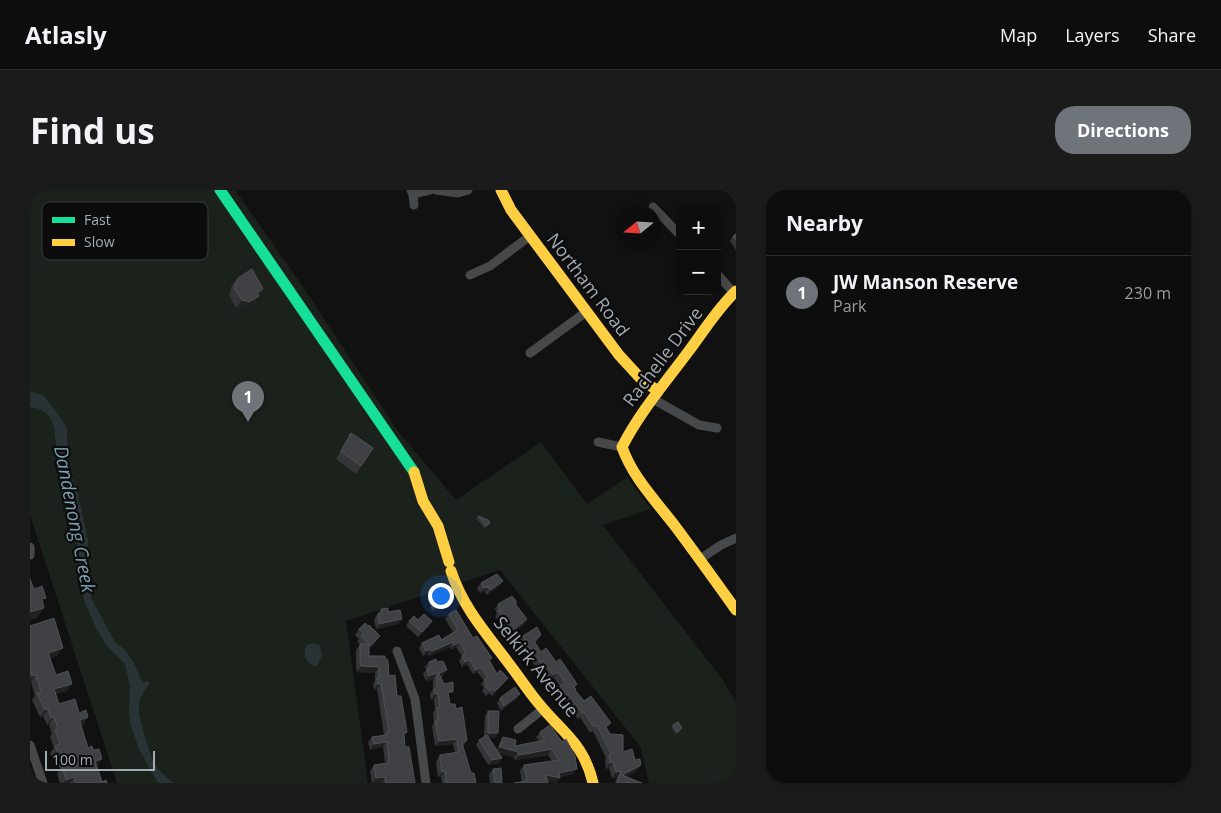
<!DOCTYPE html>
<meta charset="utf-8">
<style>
:root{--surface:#0d0d0e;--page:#1b1b1c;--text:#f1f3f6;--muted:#9a9c9e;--line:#2d2d2e;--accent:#6f747a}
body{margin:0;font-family:"Open Sans",sans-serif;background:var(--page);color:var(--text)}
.controls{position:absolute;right:15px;top:15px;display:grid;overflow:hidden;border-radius:10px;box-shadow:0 2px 8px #0003}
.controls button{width:45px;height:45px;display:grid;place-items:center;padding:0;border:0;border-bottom:1px solid var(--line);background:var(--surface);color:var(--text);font:25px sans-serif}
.compass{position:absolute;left:586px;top:15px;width:45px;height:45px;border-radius:50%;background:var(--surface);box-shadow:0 2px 8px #0003;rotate:252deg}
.scale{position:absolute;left:15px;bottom:12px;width:110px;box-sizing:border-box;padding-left:5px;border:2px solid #a2aab2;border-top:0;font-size:14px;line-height:18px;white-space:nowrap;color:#a2aab2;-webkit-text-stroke:4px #0c0c0d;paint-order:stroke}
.you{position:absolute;left:410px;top:405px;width:18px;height:18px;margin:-12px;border:4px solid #fff;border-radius:50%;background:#1a73e8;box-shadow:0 0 0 8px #1a73e833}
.badge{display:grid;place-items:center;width:32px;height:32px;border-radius:50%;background:var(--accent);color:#fff;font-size:16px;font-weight:700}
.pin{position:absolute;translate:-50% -41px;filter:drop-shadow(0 1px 2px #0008)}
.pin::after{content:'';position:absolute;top:26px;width:18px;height:15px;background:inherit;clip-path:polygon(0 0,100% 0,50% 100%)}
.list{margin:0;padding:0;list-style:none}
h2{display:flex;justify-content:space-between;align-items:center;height:65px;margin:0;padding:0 20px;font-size:21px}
h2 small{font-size:16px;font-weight:400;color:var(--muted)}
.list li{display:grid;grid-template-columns:32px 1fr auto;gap:15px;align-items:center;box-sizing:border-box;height:75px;padding:0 20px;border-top:1px solid var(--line)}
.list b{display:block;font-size:19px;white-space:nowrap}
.list p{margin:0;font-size:16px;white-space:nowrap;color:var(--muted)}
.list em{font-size:16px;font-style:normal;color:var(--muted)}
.map{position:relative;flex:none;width:706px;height:593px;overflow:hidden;border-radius:20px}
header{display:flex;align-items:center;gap:30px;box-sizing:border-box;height:70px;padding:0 25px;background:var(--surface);border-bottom:1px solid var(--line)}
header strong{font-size:24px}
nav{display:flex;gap:28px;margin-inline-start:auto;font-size:18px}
.intro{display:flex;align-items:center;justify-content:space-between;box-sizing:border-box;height:120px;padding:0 30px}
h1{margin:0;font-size:35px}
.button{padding:12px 22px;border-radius:20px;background:var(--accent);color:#fff;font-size:18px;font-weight:700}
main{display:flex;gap:30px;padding:0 30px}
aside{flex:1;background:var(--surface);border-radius:20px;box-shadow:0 2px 8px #0003}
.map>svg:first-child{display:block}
</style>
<header>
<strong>Atlasly</strong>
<nav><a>Map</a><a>Layers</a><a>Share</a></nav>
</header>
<div class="intro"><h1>Find us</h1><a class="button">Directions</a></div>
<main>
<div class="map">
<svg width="706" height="593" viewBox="0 0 706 593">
<rect width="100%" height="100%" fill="#111112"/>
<polygon fill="#1b221c" points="0,0 205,0 273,97 368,241 426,310 511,252 557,314 597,287 621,319 573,335 692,489 706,512 706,593 619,593 610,556 470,380 316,431 338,593 87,593 0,325"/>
<g fill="#293336">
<path d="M0 201 14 206 31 228 37 239 38 278 47 300 58 351 57 372 62 395 61 408 85 452C101 462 105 476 113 493L117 491 120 493C115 499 111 505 109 513 107 524 118 559 123 570 126 579 137 588 144 593H128L109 559 101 536 99 524 100 496 95 474 76 455 66 438 54 410 49 389V362L33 307 24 237C20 223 14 219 0 217Z"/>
<path d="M283 453 290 456 292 465 287 476H285C275 473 272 463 277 455Z"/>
</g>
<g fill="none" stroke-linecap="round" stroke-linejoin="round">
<g stroke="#46484a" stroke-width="9">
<polyline points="381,0 383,4 384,15"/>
<polyline points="406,0 428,3 438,0"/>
<polyline points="383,4 400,0"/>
<polyline points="623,17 650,45"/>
<polyline points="687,84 704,103"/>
<polyline points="440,85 460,76 500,46"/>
<polyline points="500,163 556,122"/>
<polyline points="623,209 669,235 687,238"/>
<polyline points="568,252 592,257"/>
<polyline points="0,357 0,365"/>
<polyline points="670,369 691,355 706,348"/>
<polyline points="367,461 385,509 396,593"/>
<polyline points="488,539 513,519"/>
<polyline points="0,555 13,593"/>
</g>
<polyline stroke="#16e098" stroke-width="11" points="190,0 384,282"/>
<g stroke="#ffcf43" stroke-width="11">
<polyline points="471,0 481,20 589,165 612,190 628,201"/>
<path d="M706 101C687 119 674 141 658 162 635 193 610 222 592 257 603 288 626 311 645 336 666 364 686 392 706 420"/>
<polyline points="384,282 393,311 408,336 419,372"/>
<path d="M421 381C433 418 457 444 480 475 490 488 499 502 510 515 534 544 554 554 563 593"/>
</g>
</g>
<g fill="#343536">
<polygon points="700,0 706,0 706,2 703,4"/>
<polygon points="706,44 706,60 700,51 703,46"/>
<polygon points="208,88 233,99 224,114 214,119 206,118 199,105 202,95"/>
<polygon points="321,243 343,258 326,284 306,269"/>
<polygon points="448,326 460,333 459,335 454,338 446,328"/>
<polygon points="473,391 469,396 457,405 455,402 450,403 447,398 451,393"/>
<polygon points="403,406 422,411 419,416 402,421 399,411"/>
<polygon points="468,414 497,429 494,434 480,445 465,426 467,424 465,419"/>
<polygon points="351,419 358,422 368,434 346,439 344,429"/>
<polygon points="419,424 443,448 460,471 467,484 478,488 475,492 462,506 459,503 456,506 452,501 454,498 451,494 454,490 447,482 443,484 437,474 432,477 429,471 432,466 426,457 421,460 420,457 399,466 398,464 393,466 389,458 392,453 411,450 423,442 415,429"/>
<polygon points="388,430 402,431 399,436 388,447 376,436 379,431"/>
<polygon points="0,436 28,465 20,468 26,485 37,501 26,504 29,514 49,523 54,534 51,535 58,558 67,576 72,592 77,593 30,593 27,584 30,579 27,569 23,570 20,563 24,558 20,547 22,544 19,534 17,535 13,526 10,527 2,510 5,506 1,492 0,492"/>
<polygon points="329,439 346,452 339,459 339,466 355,469 359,486 367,506 374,547 375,557 385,593 342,593 340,581 344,575 355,573 353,557 340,560 338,552 342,547 354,545 347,499 344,500 343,494 345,491 345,483 327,482 326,477 326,460 330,454 327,452 329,449 325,445"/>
<polygon points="511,445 505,453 511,462 526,472 547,494 544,497 545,501 577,539 580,544 607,581 596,587 612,593 585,593 587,587 582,588 579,578 576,579 575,570 576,568 563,541 560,543 550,527 548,529 535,511 531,514 525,503 530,496 524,488 519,491 509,477 507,478 494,462 493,463 489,458 491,454 489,452 493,446"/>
<polygon points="399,472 413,486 410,486 419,507 420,514 426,519 437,550 433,556 441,583 446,593 412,593 411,587 408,587 406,574 407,570 410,565 425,563 423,554 405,556 402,536 404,533 403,523 405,520 404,509 401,510 400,504 403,499 403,489 396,491 393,484 396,480 395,477"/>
<polygon points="490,504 486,509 471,521 467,513 470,508"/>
<polygon points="458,521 468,543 465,548 458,548 467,560 470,552 473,547 485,556 509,551 506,547 510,542 543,584 530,587 526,593 518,591 492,592 490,580 494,575 522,571 518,565 485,570 484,568 469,563 472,568 469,573 458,575 446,555 449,550 454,547 455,526"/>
<polygon points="643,535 650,541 646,544 641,537"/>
<polygon points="463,579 472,593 460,593 459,584"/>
</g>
<g fill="#212122">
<polygon points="233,99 228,106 227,103"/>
<polygon points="229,106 224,114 214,119 206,118 212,110"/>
<polygon points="473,391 469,396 457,405 460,400"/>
<polygon points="459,397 455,402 450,403 454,398"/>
<polygon points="422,411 419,416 402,421 406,416"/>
<polygon points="14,418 7,428 0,430 0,422"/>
<polygon points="372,429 368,434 346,439 349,434"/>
<polygon points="497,429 494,434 480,445 483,440"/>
<polygon points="402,431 399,436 388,447 392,442"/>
<polygon points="350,446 346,452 336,461 340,456"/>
<polygon points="423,452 420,457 399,466 402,461"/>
<polygon points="430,452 426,457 421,460 424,455"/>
<polygon points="33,458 28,465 13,470 18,463"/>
<polygon points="401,459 398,464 393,466 396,461"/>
<polygon points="440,470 437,474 432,477 435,472"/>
<polygon points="331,476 349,477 345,483 327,482"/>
<polygon points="451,477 447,482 443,484 446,480"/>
<polygon points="417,480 413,486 407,488 409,483"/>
<polygon points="528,482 524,488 519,491 523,485"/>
<polygon points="407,483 403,489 396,491 399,486"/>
<polygon points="6,485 1,492 0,492 0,489 2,486"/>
<polygon points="478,488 475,492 462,506 465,501"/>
<polygon points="42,494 37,501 19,506 24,499"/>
<polygon points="348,494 351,494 347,499 344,500"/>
<polygon points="405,504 408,504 404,509 401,510"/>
<polygon points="490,504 486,509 471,521 474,516"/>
<polygon points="539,505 535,511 531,514 535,508"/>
<polygon points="18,519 13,526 10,527 15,520"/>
<polygon points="24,527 19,534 17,535 21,528"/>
<polygon points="58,527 54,534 45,537 50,530"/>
<polygon points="458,543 468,543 465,548 454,548"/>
<polygon points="427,549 423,554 405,556 409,551"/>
<polygon points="357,552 353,557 340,560 344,554"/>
<polygon points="470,557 488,562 484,568 466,562"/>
<polygon points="522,559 518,565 485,570 489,565"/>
<polygon points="31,562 27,569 23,570 28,563"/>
<polygon points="472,568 469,573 458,575 462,570"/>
<polygon points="72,569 67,576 65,571"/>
<polygon points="583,572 579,578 576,579 580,573"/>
<polygon points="611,575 607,581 588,591 592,585"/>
<polygon points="547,579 543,584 529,588 530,588 526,593 513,590 516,585 529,583"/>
<polygon points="415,581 411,587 408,587 412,582"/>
<polygon points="591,581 587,587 582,588 586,582"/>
<polygon points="44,587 40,593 34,593 36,590"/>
<polygon points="355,587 352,593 342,593 346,588"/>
</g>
<g fill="#404144" stroke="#4f5255">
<polygon points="706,44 706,50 703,46"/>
<polygon points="222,79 233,99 227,103 229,106 219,112 212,110 204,98 208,88"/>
<polygon points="321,243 343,258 331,276 311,261"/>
<polygon points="448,326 458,330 460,333 456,336"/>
<polygon points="467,384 473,391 460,400 459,397 454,398 451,393"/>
<polygon points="0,389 4,399 12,396 16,408 12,409 14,418 0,422"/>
<polygon points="419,400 422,411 406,416 403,406"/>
<polygon points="482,406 486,411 486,415 497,429 483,440 468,421 470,420 468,414"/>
<polygon points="358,418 358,422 370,420 372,429 349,434 348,424 352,423 351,419"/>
<polygon points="426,420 443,448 447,446 462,468 459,470 467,484 470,480 478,488 465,501 462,498 460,501 455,496 457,494 454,490 458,487 451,477 446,480 440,470 435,472 432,466 436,464 430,452 424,455 423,452 402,461 401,459 396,461 392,453 409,445 411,450 428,440 419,424"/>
<polygon points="394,424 402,431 392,442 379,431 384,426 388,430"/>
<polygon points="24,428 33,458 18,463 26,485 38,481 42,494 24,499 29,514 45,509 49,523 56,520 58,527 50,530 50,532 58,558 62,556 63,560 69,559 72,569 65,571 72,592 76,590 77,593 46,593 44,587 36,590 32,577 36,575 31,562 28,563 25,556 30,554 25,540 28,539 24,527 21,528 18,519 15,520 7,503 11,502 6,485 2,486 0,481 0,436"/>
<polygon points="335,433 338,436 339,435 350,446 340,456 339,454 339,466 355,466 355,469 357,469 358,472 359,486 365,485 367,506 371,506 377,542 374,544 375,557 379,557 385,593 356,593 355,587 346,588 344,575 359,573 357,552 344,554 342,547 357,545 357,542 359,541 351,494 348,494 347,488 349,488 349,477 331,476 330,471 330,454 339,454 331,446 334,444 329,439"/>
<polygon points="507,437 511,445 504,451 511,462 516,458 526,472 530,469 547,494 544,497 546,499 545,500 554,511 561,506 581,533 576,537 580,544 593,545 593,562 602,559 605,570 610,569 611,575 592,585 612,593 587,593 591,581 586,582 583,572 580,573 579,565 581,564 567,535 564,537 554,522 552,523 539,505 535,508 529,497 535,492 528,482 523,485 513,471 511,473 498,456 497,457 493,453 495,449 493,446"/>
<polygon points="406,469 407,472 413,471 417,480 409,483 414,494 423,492 423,502 418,502 420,514 425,514 426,519 432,517 437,550 432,553 441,583 444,583 446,593 416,593 415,581 412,582 410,569 410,565 429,562 427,549 409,551 405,531 408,529 407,518 410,517 408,504 405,504 404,499 407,496 407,483 399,486 397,479 401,477 399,472"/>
<polygon points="485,497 490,504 474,516 470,508"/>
<polygon points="458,521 469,521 468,543 458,543"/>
<polygon points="648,532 652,538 647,542 643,535"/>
<polygon points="520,535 532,552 536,549 545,566 547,579 529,583 530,588 516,585 518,593 484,593 497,591 494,575 529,570 522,559 489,565 488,562 470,557 473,547 486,550 485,556 515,550 510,542"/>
<polygon points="457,545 472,568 462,570 449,550"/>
<polygon points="471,578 472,593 465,593 463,579"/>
</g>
<g text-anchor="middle" stroke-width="4.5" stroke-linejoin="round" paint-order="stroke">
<g font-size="18" fill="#a2aab2" stroke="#0c0c0d">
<text transform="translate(558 95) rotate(53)" y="6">Northam Road</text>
<text transform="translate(633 167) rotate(-53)" y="6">Rachelle Drive</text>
<text transform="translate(506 477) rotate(51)" y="6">Selkirk Avenue</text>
</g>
<g font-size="19" font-style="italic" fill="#7a9fad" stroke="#0c0c0d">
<text transform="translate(45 329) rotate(79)" y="7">Dandenong Creek</text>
</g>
</g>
<rect x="12" y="12" width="166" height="58" rx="8" fill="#0c0c0d" stroke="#393b3f" stroke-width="1"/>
<rect x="22" y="27" width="23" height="6" fill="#16e098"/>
<rect x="22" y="49" width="23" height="7" fill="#ffcf43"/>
<g font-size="14" fill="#a2aab2">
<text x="54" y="35">Fast</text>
<text x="54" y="57">Slow</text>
</g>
</svg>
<div class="controls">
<button>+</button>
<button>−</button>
</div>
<svg class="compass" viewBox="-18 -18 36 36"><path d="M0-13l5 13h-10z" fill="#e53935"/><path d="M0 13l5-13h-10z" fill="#9a9c9e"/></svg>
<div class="scale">100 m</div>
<div class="you"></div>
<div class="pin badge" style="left:218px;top:232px">1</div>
</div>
<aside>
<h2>Nearby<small></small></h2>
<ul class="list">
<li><span class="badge">1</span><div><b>JW Manson Reserve</b><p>Park</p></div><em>230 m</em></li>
</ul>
</aside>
</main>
